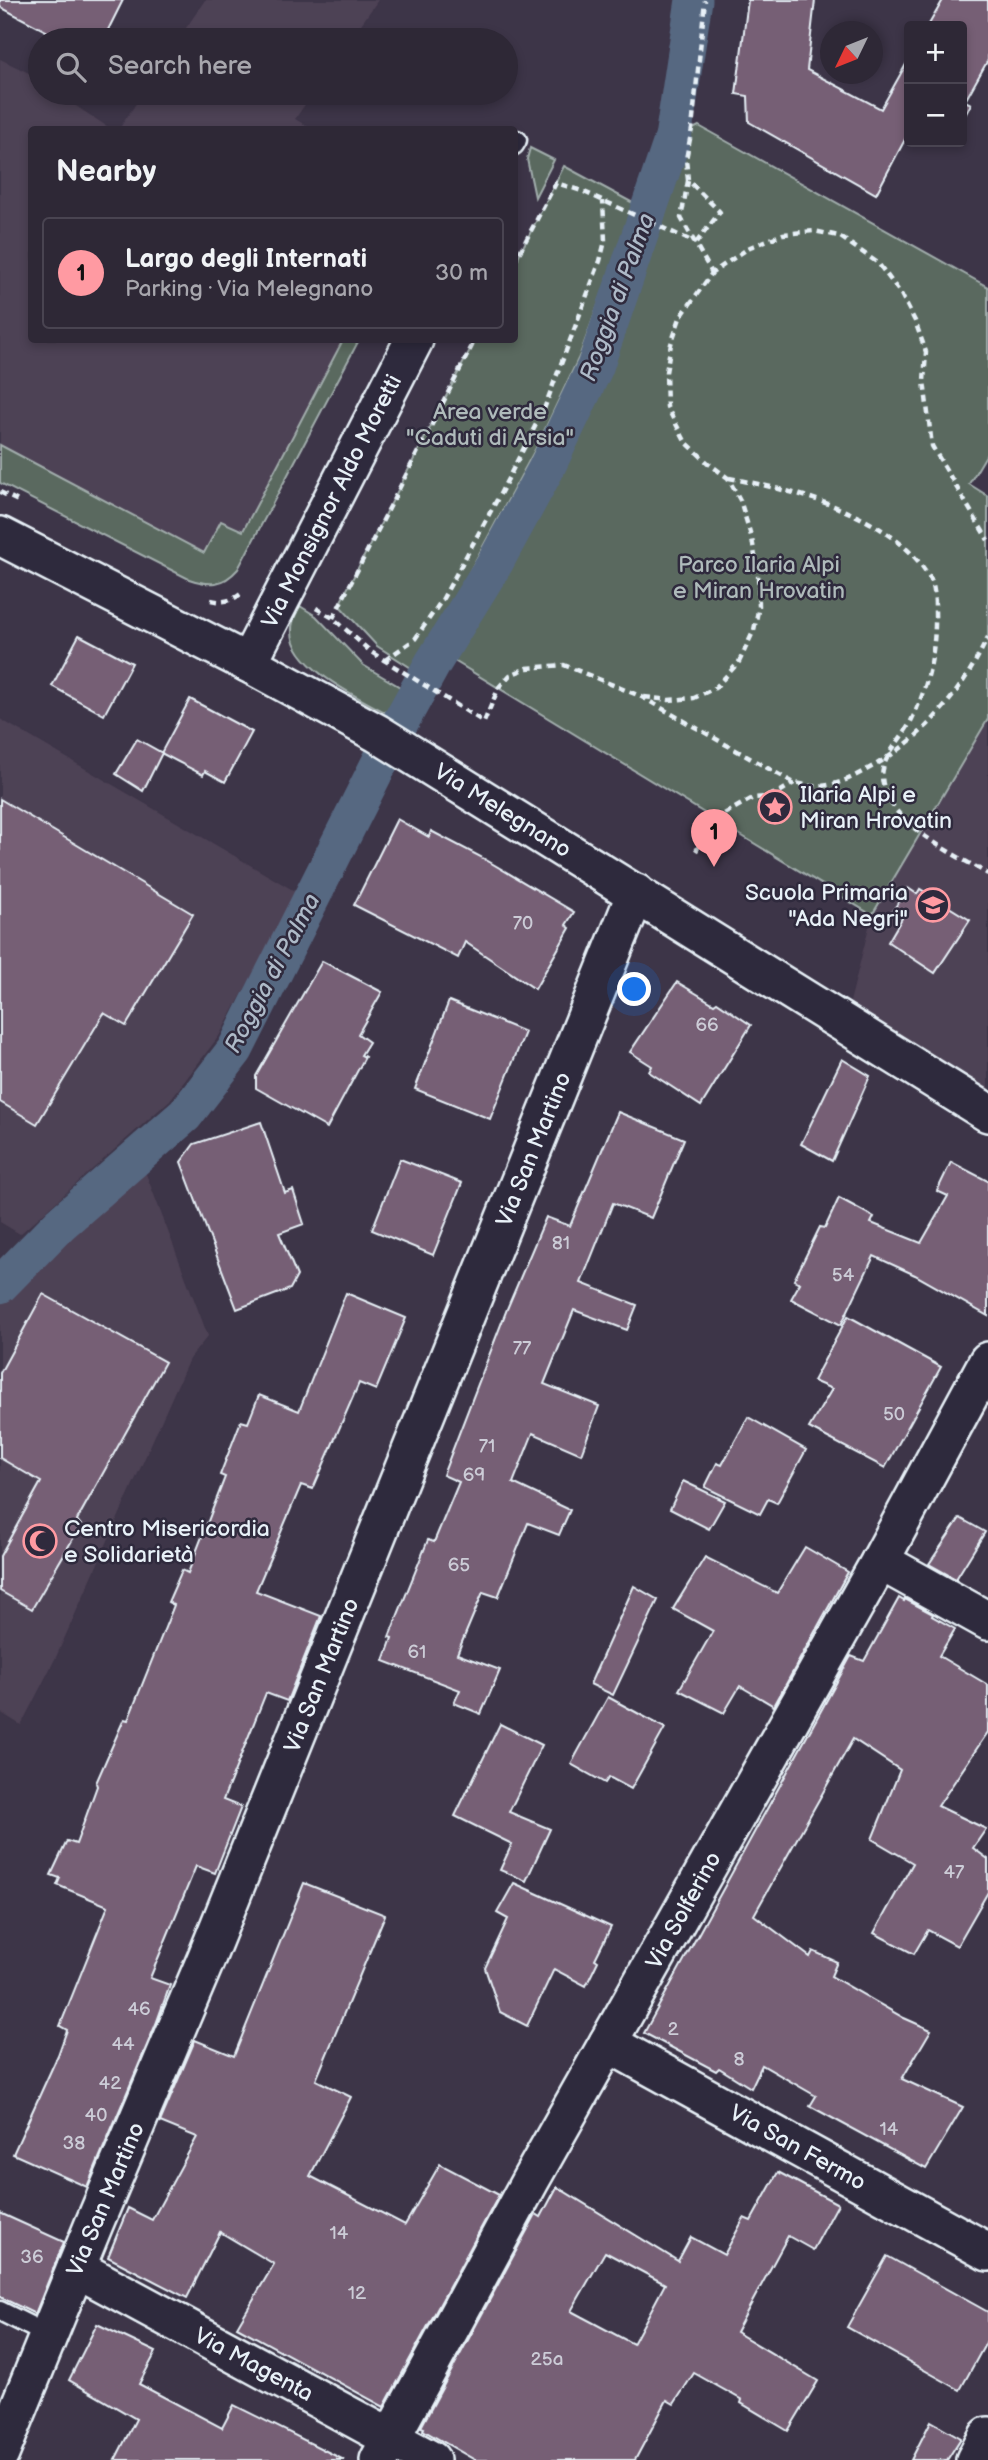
<!DOCTYPE html>
<meta charset="utf-8">
<style>
:root{--surface:#2e2836;--page:#3a3442;--text:#f1f3f6;--muted:#a7a6ad;--line:#494451;--accent:#ff9aa2}
body{margin:0;font-family:"Balsamiq Sans",sans-serif;background:var(--page);color:var(--text)}
.controls{position:absolute;right:21px;top:21px;display:grid;overflow:hidden;border-radius:7px;box-shadow:0 4px 10px #0003}
.controls button{width:63px;height:63px;display:grid;place-items:center;padding:0;border:0;border-bottom:2px solid var(--line);background:var(--surface);color:var(--text);font:35px sans-serif}
.compass{position:absolute;left:820px;top:21px;width:63px;height:63px;border-radius:50%;background:var(--surface);box-shadow:0 4px 10px #0003;rotate:227deg}
.you{position:absolute;left:635px;top:990px;width:24px;height:24px;margin:-18px;border:5px solid #fff;border-radius:50%;background:#1a73e8;box-shadow:0 0 0 10px #1a73e833}
.badge{display:grid;place-items:center;width:46px;height:46px;border-radius:50%;background:var(--accent);color:#111;font-size:23px;font-weight:700}
.pin{position:absolute;translate:-50% -58px;filter:drop-shadow(0 2px 4px #0008)}
.pin::after{content:'';position:absolute;top:37px;width:24px;height:21px;background:inherit;clip-path:polygon(0 0,100% 0,50% 100%)}
.list{margin:0;padding:0;list-style:none}
h2{display:flex;justify-content:space-between;align-items:center;height:91px;margin:0;padding:0 28px;font-size:30px}
h2 small{font-size:23px;font-weight:400;color:var(--muted)}
.list li{display:grid;grid-template-columns:46px 1fr auto;gap:21px;align-items:center;box-sizing:border-box;height:112px;margin:0 14px 14px;padding:0 14px;border:2px solid var(--line);border-radius:7px}
.list b{display:block;font-size:26px;white-space:nowrap}
.list p{margin:0;font-size:23px;white-space:nowrap;color:var(--muted)}
.list em{font-size:23px;font-style:normal;color:var(--muted)}
.icon{flex:none;width:38px;height:38px;fill:none;stroke:currentColor;stroke-width:2;stroke-linecap:round;stroke-linejoin:round}
.map{position:relative;flex:none;width:988px;height:2460px;overflow:hidden}
.search{position:absolute;background:var(--surface);box-shadow:0 4px 10px #0003;left:28px;top:28px;width:490px;height:77px;display:flex;align-items:center;gap:18px;box-sizing:border-box;padding:0 24px;border-radius:38px;color:var(--muted);font-size:26px}
.panel{position:absolute;background:var(--surface);box-shadow:0 4px 10px #0003;left:28px;top:126px;width:490px;height:217px;border-radius:7px}
.map>svg:first-child{display:block}
</style>
<div class="map">
<svg width="988" height="2460" viewBox="0 0 988 2460">
<rect width="100%" height="100%" fill="#3d3548"/>
<filter id="ink" filterUnits="userSpaceOnUse"><feTurbulence type="fractalNoise" baseFrequency=".0143" numOctaves="2"/><feDisplacementMap in="SourceGraphic" scale="14" xChannelSelector="R" yChannelSelector="G"/><feConvolveMatrix kernelMatrix="1 2 1 2 8 2 1 2 1" color-interpolation-filters="sRGB"/></filter>
<g filter="url(#ink)">
<g fill="#4e4255">
<polygon points="205,0 378,0 350,40 178,40"/>
<polygon points="0,59 37,77 40,80 40,93 56,93 111,129 32,130 32,340 343,340 243,531 204,553 0,445"/>
<polygon points="143,93 313,93 295,119 312,129 119,129"/>
<polygon points="0,719 298,893 219,1036 170,1100 20,1234 0,1222"/>
<polygon points="988,719 988,1090 850,1002 872,915"/>
<polygon points="143,1166 208,1336 189,1359 56,1657 21,1725 0,1712 0,1301 66,1235"/>
</g>
<g fill="#5a695f" stroke="#a1adac" stroke-width="2">
<path d="M699 126 988 287V452L969 484 988 496V719L872 915 446 656C489 585 537 516 572 439 616 340 649 237 683 134Z"/>
<polygon points="530,148 554,160 535,197 527,159"/>
<polygon points="564,166 635,204 579,357 537,446 416,671 377,646 339,605 475,340 514,340 515,263"/>
<path d="M343 340H359L238 569C223 586 210 586 189 579L0 483V445L204 553 221 521 243 531Z"/>
<path d="M300 606 316 616 363 665 405 690 392 716C364 700 293 669 292 632 291 623 296 614 300 606Z"/>
</g>
<g fill="none" stroke-linecap="round" stroke-linejoin="round">
<g stroke="#566781" stroke-width="37">
<polyline points="401,721 433,663 496,561 546,469 595,367 673,138 694,0"/>
<polyline points="0,1285 60,1224 185,1115 235,1050 386,750"/>
</g>
</g>
<g fill="#765f74" stroke="#e8f1f8" stroke-width="2" fill-rule="evenodd">
<polygon points="0,0 123,0 103,40 63,40 0,7"/>
<polygon points="748,0 815,0 807,70 881,109 909,59 909,132 876,194 749,122 748,96 736,94"/>
<polygon points="943,0 988,0 988,60 965,101 971,104 962,121 962,26 928,26"/>
<polygon points="79,635 132,663 104,715 52,686"/>
<polygon points="190,699 252,732 225,782 205,771 203,775 161,753"/>
<polygon points="137,739 162,753 143,791 116,774"/>
<polygon points="0,799 193,914 126,1026 104,1013 37,1124 0,1102"/>
<polygon points="397,819 429,837 431,831 481,857 574,912 566,925 570,928 535,989 465,942 458,958 354,905"/>
<polygon points="908,888 917,894 920,889 970,920 935,973 888,942 902,918 892,912"/>
<polygon points="322,961 382,992 358,1034 369,1042 361,1055 365,1057 327,1128 256,1088 256,1076"/>
<polygon points="677,982 714,1004 717,1002 751,1025 701,1106 649,1072 652,1066 630,1052"/>
<polygon points="449,1001 525,1032 490,1119 415,1089"/>
<polygon points="842,1059 870,1076 832,1161 801,1144"/>
<polygon points="618,1112 684,1139 651,1218 613,1203 581,1283 637,1305 627,1330 574,1310 544,1384 599,1406 581,1454 533,1433 513,1483 570,1510 559,1535 528,1523 498,1597 483,1592 457,1654 500,1670 481,1714 454,1703 460,1690 384,1661 392,1638 389,1637 428,1540 434,1542 459,1482 443,1475 507,1309 546,1217 570,1226"/>
<polygon points="261,1122 285,1193 293,1190 304,1224 279,1233 297,1276 290,1289 237,1309 181,1162 194,1144"/>
<polygon points="400,1159 462,1183 433,1255 372,1230"/>
<polygon points="951,1162 988,1181 988,1316 915,1275 874,1256 841,1325 791,1299 800,1283 794,1280 820,1227 825,1228 839,1198 874,1217 871,1223 921,1243 948,1196 937,1191"/>
<polygon points="346,1293 406,1318 376,1390 359,1383 313,1489 301,1485 256,1591 321,1616 287,1701 266,1693 223,1800 241,1807 215,1873 196,1866 150,1978 170,1985 156,2024 87,2187 13,2154 58,2055 67,2030 60,2026 108,1906 57,1885 60,1878 51,1875 67,1841 76,1844 97,1786 96,1783 124,1719 128,1720 174,1605 168,1602 182,1570 188,1573 225,1477 220,1475 241,1421 248,1423 259,1395 299,1411"/>
<polygon points="43,1294 165,1362 77,1520 81,1525 32,1609 0,1591 0,1556 41,1482 0,1458 0,1373"/>
<polygon points="848,1316 941,1367 885,1468 809,1428 832,1389 813,1381"/>
<polygon points="748,1417 806,1450 777,1503 768,1499 760,1514 705,1487 717,1463 722,1465"/>
<polygon points="683,1481 725,1501 709,1529 670,1509"/>
<polygon points="960,1518 985,1532 956,1579 929,1564"/>
<polygon points="805,1547 848,1572 774,1706 740,1686 724,1713 679,1690 713,1631 673,1609 705,1557 777,1593"/>
<polygon points="634,1586 658,1600 613,1695 590,1684"/>
<polygon points="899,1598 904,1601 905,1599 933,1614 932,1616 955,1629 939,1656 988,1685 988,1732 938,1806 986,1829 973,1848 988,1859 988,1892 957,1946 928,1930 914,1954 874,1933 913,1863 872,1839 900,1770 853,1739 754,1915 810,1957 813,1951 837,1962 831,1976 904,2018 931,2030 902,2079 963,2107 926,2169 810,2106 816,2096 762,2065 751,2088 719,2068 716,2071 644,2033 851,1656 864,1661"/>
<polygon points="608,1697 665,1728 631,1789 609,1777 605,1783 571,1764"/>
<polygon points="500,1724 542,1745 509,1812 550,1829 526,1881 500,1870 512,1844 455,1816"/>
<polygon points="304,1883 385,1915 316,2080 351,2097 310,2176 405,2225 440,2164 499,2195 384,2407 237,2327 274,2264 220,2232 187,2298 108,2257 128,2208 152,2220 197,2137 160,2122 195,2040 234,2056"/>
<polygon points="514,1883 611,1927 595,1959 598,1961 586,1986 554,1969 527,2026 500,2012 485,1968 508,1919 497,1913"/>
<path d="M778 2172 838 2204 813 2250 788 2236 736 2332 818 2381 788 2431 741 2403 742 2400 694 2373 674 2404 667 2400 635 2460H475L423 2430 424 2428 421 2427 536 2214 541 2217 557 2187 678 2261 691 2237 724 2255 744 2218 751 2221ZM605 2252 665 2284 633 2344 571 2311Z"/>
<polygon points="0,2213 64,2242 35,2314 0,2297"/>
<polygon points="887,2256 988,2312 988,2339 960,2390 847,2327"/>
<polygon points="97,2324 156,2352 139,2384 222,2428 234,2405 344,2460 115,2460 136,2419 69,2380"/>
<polygon points="931,2421 961,2438 947,2460 911,2460"/>
</g>
<g fill="none" stroke-linecap="round" stroke-linejoin="round">
<defs>
<g id="lane">
<polyline points="514,145 517,140"/>
<polyline points="0,2311 48,2335"/>
</g>
<g id="street">
<polyline points="0,536 248,663 377,733 988,1113"/>
<polyline points="248,663 414,340"/>
<polyline points="880,1561 988,1621"/>
<polyline points="608,2043 988,2252"/>
<polyline points="76,2268 431,2460"/>
<polyline points="0,2454 94,2224 206,1959 636,893"/>
<polyline points="379,2460 530,2181 880,1561 988,1361"/>
<polyline points="975,2460 988,2436"/>
</g>
</defs>
<use href="#lane" stroke="#e8f1f8" stroke-width="23"/>
<use href="#street" stroke="#e8f1f8" stroke-width="42"/>
<g stroke="#e8f1f8" stroke-width="4.5" stroke-dasharray="7 5" stroke-linecap="butt">
<polyline points="688,181 681,218 712,273"/>
<polyline points="696,243 720,212 688,180 686,159 692,129 705,0"/>
<polyline points="514,263 556,183 582,191 696,243"/>
<path d="M729 478C796 491 896 515 931 580 935 588 935 602 935 611 936 650 929 684 912 719 901 743 875 760 884 788 896 828 955 854 988 874"/>
<polyline points="0,492 20,502"/>
<path d="M211 600C223 603 232 601 242 593"/>
<path d="M316 608 333 618 371 652 484 722 499 687 510 675 527 668 564 665 640 696 794 783C802 784 812 787 820 786 838 785 851 778 866 770 922 741 961 694 988 637"/>
<polyline points="333,618 475,340"/>
<polyline points="385,660 415,639 442,600 498,498 544,409 600,261 605,241 603,201"/>
<polyline points="644,697 669,700 694,698 715,688 739,662 754,630 759,606 758,573 752,539 740,500 728,478 708,463 685,441 667,407 666,372 671,344 680,318 712,273 750,247 783,234 814,231 839,236 878,263 901,294 915,321 926,352 924,381 932,446 988,540"/>
<polyline points="696,851 715,819 753,798 766,797 781,791 794,783"/>
</g>
<use href="#lane" stroke="#2f2a3d" stroke-width="18"/>
<use href="#street" stroke="#2f2a3d" stroke-width="37"/>
</g>
</g>
<defs>
<symbol id="sight-ring" viewBox="-11 -11 22 22"><circle r="9.5" fill="#2f2a3d" stroke="#ff9aa2" stroke-width="1.5"/><path d="M0-6L1.8-2.2L6-1.7L2.9 1.2L3.7 5.4L0 3.3L-3.7 5.4L-2.9 1.2L-6-1.7L-1.8-2.2Z" fill="#ff9aa2"/></symbol>
<symbol id="school-ring" viewBox="-11 -11 22 22"><circle r="9.5" fill="#2f2a3d" stroke="#ff9aa2" stroke-width="1.5"/><path d="M0-5L7-2L0 1L-7-2ZM-4 1L0 2.5L4 1V4Q0 6-4 4Z" fill="#ff9aa2"/></symbol>
<symbol id="mosque-ring" viewBox="-11 -11 22 22"><circle r="9.5" fill="#2f2a3d" stroke="#ff9aa2" stroke-width="1.5"/><path d="M3.5-4.9A6 6 0 1 0 3.5 4.9A5 5 0 1 1 3.5-4.9Z" fill="#ff9aa2"/></symbol>
</defs>
<g fill-rule="evenodd">
<use href="#sight-ring" x="756" y="788" width="38" height="38"/>
<use href="#school-ring" x="914" y="886" width="38" height="38"/>
<use href="#mosque-ring" x="21" y="1522" width="38" height="38"/>
</g>
<g text-anchor="middle" stroke-width="5" stroke-linejoin="round" paint-order="stroke">
<g font-size="19" fill="#ccccd7">
<text x="523" y="929">70</text>
<text x="707" y="1031">66</text>
<text x="561" y="1249">81</text>
<text x="843" y="1281">54</text>
<text x="522" y="1354">77</text>
<text x="894" y="1420">50</text>
<text x="487" y="1452">71</text>
<text x="474" y="1481">69</text>
<text x="459" y="1571">65</text>
<text x="417" y="1658">61</text>
<text x="954" y="1878">47</text>
<text x="139" y="2015">46</text>
<text x="673" y="2035">2</text>
<text x="123" y="2050">44</text>
<text x="739" y="2065">8</text>
<text x="110" y="2089">42</text>
<text x="96" y="2121">40</text>
<text x="889" y="2135">14</text>
<text x="74" y="2149">38</text>
<text x="339" y="2239">14</text>
<text x="32" y="2263">36</text>
<text x="357" y="2299">12</text>
<text x="547" y="2365">25a</text>
</g>
<g font-size="23" fill="#afbbbb" stroke="#2f2a3d">
<text x="490" y="419">Area verde<tspan x="490" dy="26">"Caduti di Arsia"</tspan></text>
<text x="759" y="572">Parco Ilaria Alpi<tspan x="759" dy="26">e Miran Hrovatin</tspan></text>
</g>
<g font-size="23" fill="#e8f1f8" stroke="#2f2a3d">
<text transform="translate(331 501) rotate(-63)" y="8">Via Monsignor Aldo Moretti</text>
<text transform="translate(503 810) rotate(32)" y="8">Via Melegnano</text>
<text transform="translate(533 1149) rotate(-68)" y="8">Via San Martino</text>
<text transform="translate(321 1675) rotate(-68)" y="8">Via San Martino</text>
<text transform="translate(683 1910) rotate(-61)" y="8">Via Solferino</text>
<text transform="translate(798 2147) rotate(29)" y="8">Via San Fermo</text>
<text transform="translate(105 2199) rotate(-67)" y="8">Via San Martino</text>
<text transform="translate(254 2364) rotate(28)" y="8">Via Magenta</text>
</g>
<g font-size="23" fill="#e8f1f8" stroke="#2f2a3d" text-anchor="start">
<text x="800" y="802">Ilaria Alpi e<tspan x="800" dy="26">Miran Hrovatin</tspan></text>
<text x="908" y="900" text-anchor="end">Scuola Primaria<tspan x="908" dy="26">"Ada Negri"</tspan></text>
<text x="64" y="1536">Centro Misericordia<tspan x="64" dy="26">e Solidarietà</tspan></text>
</g>
<g font-size="24" font-style="italic" fill="#aebac8" stroke="#2f2a3d">
<text transform="translate(617 297) rotate(-70)" y="8">Roggia di Palma</text>
<text transform="translate(272 973) rotate(-62)" y="8">Roggia di Palma</text>
</g>
</g>
</svg>
<div class="controls">
<button>+</button>
<button>−</button>
</div>
<svg class="compass" viewBox="-18 -18 36 36"><path d="M0-13l5 13h-10z" fill="#e53935"/><path d="M0 13l5-13h-10z" fill="#a7a6ad"/></svg>
<div class="you"></div>
<div class="pin badge" style="left:714px;top:867px">1</div>
<div class="search"><svg class="icon" aria-label="search" viewBox="0 0 24 24"><circle cx="10" cy="10" r="6"/><path d="M15 15l6 6"/></svg>Search here</div>
<section class="panel">
<h2>Nearby<small></small></h2>
<ul class="list">
<li><span class="badge">1</span><div><b>Largo degli Internati</b><p>Parking · Via Melegnano</p></div><em>30 m</em></li>
</ul>
</section>
</div>
